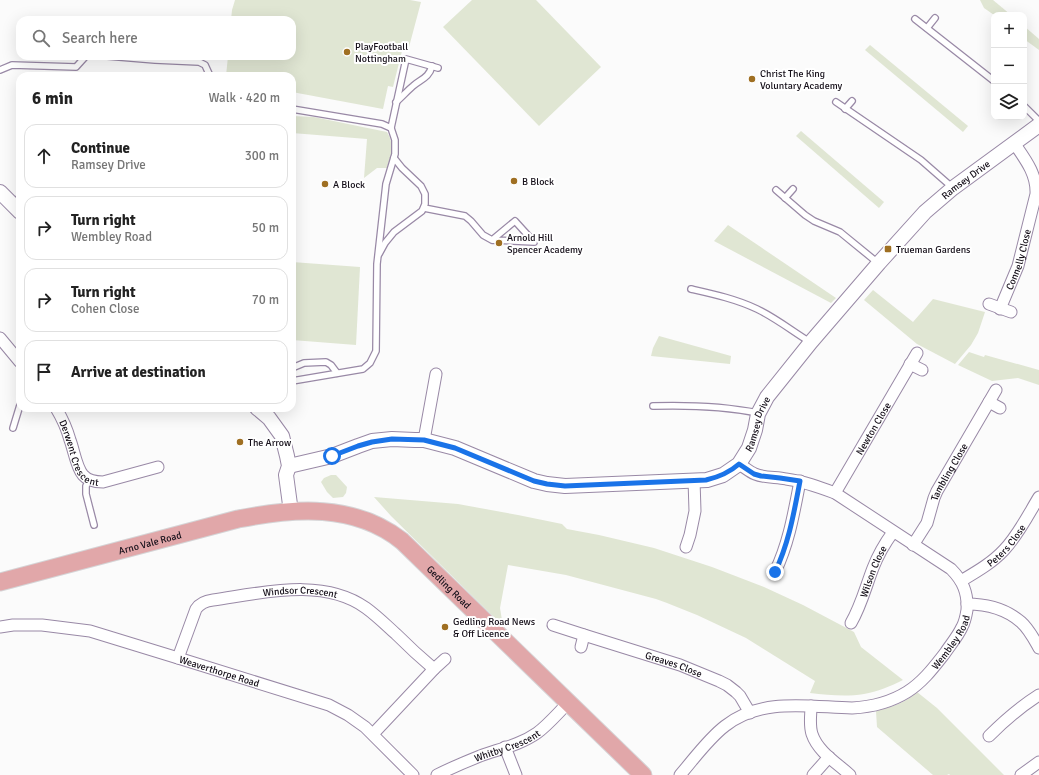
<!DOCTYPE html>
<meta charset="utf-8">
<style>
:root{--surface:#fff;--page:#f2f2f2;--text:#222;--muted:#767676;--line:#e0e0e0}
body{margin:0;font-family:Signika,sans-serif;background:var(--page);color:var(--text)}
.controls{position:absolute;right:12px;top:12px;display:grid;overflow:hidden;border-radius:8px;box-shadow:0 4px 16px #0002}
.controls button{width:36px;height:36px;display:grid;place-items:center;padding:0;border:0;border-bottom:1px solid var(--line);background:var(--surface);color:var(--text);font:20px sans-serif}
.stop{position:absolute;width:12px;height:12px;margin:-9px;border:3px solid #1a73e8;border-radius:50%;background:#fff}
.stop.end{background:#1a73e8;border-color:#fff;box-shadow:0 1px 4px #0008}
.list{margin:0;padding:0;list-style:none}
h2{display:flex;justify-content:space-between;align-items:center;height:52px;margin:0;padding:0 16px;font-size:17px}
h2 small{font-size:13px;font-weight:400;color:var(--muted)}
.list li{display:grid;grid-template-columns:26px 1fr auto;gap:12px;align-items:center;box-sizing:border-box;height:64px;margin:0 8px 8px;padding:0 8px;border:1px solid var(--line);border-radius:12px}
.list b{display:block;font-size:15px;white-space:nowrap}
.list p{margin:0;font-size:13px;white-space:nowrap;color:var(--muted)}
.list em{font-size:13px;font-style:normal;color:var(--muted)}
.icon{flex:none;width:22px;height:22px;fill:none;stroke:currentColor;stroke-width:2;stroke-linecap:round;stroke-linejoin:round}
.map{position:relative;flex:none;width:1039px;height:775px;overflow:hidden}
.search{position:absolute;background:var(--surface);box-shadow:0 4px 16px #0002;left:16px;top:16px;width:280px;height:44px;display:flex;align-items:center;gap:10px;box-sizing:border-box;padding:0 14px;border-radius:12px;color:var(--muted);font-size:15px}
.panel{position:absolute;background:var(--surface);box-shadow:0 4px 16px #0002;left:16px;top:72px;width:280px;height:340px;border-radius:12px}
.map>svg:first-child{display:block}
</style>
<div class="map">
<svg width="1039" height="775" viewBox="0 0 1039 775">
<rect width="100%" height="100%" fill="#fbfbfb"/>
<g fill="#e0e6d3">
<polygon points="235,0 410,0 421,2 409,47 403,47 393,87 388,86 383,109 292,92 292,76 226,76 228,56 292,56 292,20 231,20 232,10"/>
<polygon points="472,0 536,0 601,67 539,126 443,27"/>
<polygon points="980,0 993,0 1011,15 994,15 984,8"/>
<polygon points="1024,26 1039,39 1039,50 1024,39"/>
<polygon points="870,45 968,126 963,132 865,50"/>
<path d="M292 116 314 117 387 132C395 145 391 155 387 168H377L364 178 367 139 292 133Z"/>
<polygon points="801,131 884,202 879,208 796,136"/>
<polygon points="728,225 836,298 831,303 714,241"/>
<polygon points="292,262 360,267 356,345 292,340"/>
<polygon points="873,290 913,322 933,299 985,312 978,333 971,345 955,364 917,344 864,300"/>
<polygon points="659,336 731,356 730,364 651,356 653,348"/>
<polygon points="969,352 984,357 985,355 1039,370 1039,385 1018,378 992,381 958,365"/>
<polygon points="331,475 336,475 347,487 346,493 343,497 333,498 327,492 321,482 324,478"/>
<path d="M374 497 458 504 518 515 562 524 567 529 599 535 654 548 712 567 764 587 803 605 854 632 861 647 903 680C891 686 877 692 864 694 846 697 828 695 810 693L815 681 746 638 697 615 667 603 656 599 566 575 508 565 500 608 503 626 391 516Z"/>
<path d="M917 692 937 708 1004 775H950L949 774 947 775H933L877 727 876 711C890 707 906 703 917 692Z"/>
</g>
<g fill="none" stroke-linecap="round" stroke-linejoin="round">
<defs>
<g id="service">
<polyline points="915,19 994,81"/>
<polyline points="927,28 935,18"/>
<polyline points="107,56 155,60 199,62 205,65 210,76"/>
<polyline points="0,70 12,65 76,67 86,56"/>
<path d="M396 102C402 97 407 91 413 86 421 79 429 78 432 66"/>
<polyline points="836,102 921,160 953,188"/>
<polyline points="1024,106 1039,121"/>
<polyline points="292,109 382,124 391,128 395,140 395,154 386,184 377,264 376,351 370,363 363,369 292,381"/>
<polyline points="845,109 852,101"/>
<polyline points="391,128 406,59 438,68"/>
<polyline points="776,190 805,215 814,221 840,232 878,263"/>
<polyline points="785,198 793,189"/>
<polyline points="13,205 20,197"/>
<polyline points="424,208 465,216 471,221 483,235 492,240 534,242 515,221 492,240"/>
<polyline points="379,254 385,243 394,232 422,211 425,204 425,194 421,186 402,168 394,158"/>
<path d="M691 289C713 294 736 299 757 309 776 318 792 331 810 342"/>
<polyline points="292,368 304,363 326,362 331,365 337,373"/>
<path d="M653 406C688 405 723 406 758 413"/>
<polyline points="13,428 20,405"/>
<polyline points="89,480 86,486 86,494 94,525"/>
</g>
<g id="minor">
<polyline points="989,304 1011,312"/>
<path id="s1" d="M1000 309 1018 266 1036 194C1037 174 1025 159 1014 143"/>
<polyline points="0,338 20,362"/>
<polyline points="910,364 922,370"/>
<polyline points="989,402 1000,408"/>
<path id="s2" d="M56 408C62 418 67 429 70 440 74 450 76 467 83 475 88 481 96 482 103 482L158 467"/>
<polyline points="424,440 436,374"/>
<path id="s3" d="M835 493 917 353"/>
<path id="s4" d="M913 545 927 523 934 498 937 491 996 390"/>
<polyline points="686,547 690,535 695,511 694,480"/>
<path d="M775 572C789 543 794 512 800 481"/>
<path id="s5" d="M961 581C976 572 992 563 1004 550 1019 534 1028 515 1039 497"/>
<path d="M967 604C986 604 1006 609 1021 622 1029 629 1034 639 1039 648"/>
<path id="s6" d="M851 623C861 606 866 586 873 568 878 555 885 543 893 532"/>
<path id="s7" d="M553 625 584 635 680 665 719 681 727 685 736 692 740 696 750 713"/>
<path id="s8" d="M0 627 13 625H42L90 631 178 658 329 705 348 715 365 727 413 775"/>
<polyline points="581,647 584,635"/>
<path id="s9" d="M178 658 196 609C200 603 205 601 213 600 262 593 323 577 366 608 377 616 386 625 396 634 408 646 421 658 434 669L373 734"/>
<polyline points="434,669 445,659"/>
<path d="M811 706C811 715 809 725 812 734 818 752 837 763 850 775"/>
<path d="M989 736C1004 721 1020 707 1039 695"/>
<polyline points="505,747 516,775"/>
<path id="s10" d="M437 775C451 768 465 762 480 756 499 749 520 745 537 733 548 725 558 713 568 703"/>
<path id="s11" d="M680 775C694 759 708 739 725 726 762 697 809 707 852 708 871 707 891 702 907 692 923 682 934 667 945 653 951 644 958 636 962 627 965 622 966 616 967 610 968 593 963 581 951 569L835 493C819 487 803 481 786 479 777 477 764 478 755 474 750 472 744 467 739 464"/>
<polyline points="813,775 829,757"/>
<polyline points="1021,775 1039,762"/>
</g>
<g id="tertiary">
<polyline points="0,192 20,212"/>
<polyline points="257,408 269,418 282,436 287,456 289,466 286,475 291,512"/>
<path id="s12" d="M289 466 332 456 358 446 372 441 392 439 415 440H424L455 448 534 481 547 484 565 486 707 480 723 475 739 464 749 448 755 430 758 414 767 397 811 342 879 263 925 212 953 188 1039 125"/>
</g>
<g id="primary">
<path id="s13" d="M0 582 238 519C294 508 354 503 402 541L643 775"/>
</g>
</defs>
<use href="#service" stroke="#9989a6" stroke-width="8"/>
<use href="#minor" stroke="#9989a6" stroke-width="13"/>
<use href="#tertiary" stroke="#9989a6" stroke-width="16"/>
<use href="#primary" stroke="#d5d4d6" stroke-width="19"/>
<use href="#service" stroke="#fff" stroke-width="5.5"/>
<use href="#minor" stroke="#fff" stroke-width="11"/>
<use href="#tertiary" stroke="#fff" stroke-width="14"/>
<use href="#primary" stroke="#e1a7a9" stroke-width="17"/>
</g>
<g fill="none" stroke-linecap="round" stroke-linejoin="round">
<path stroke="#1a73e8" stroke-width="5" d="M332 456 358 446 372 442 392 439 424 440 455 448 534 481 547 484 565 486 706 480C719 477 730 472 739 464L754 474 761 476 780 478 800 481C794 512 789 543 775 572"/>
</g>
<g fill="#9f6f22" stroke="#fff" stroke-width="1.5">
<circle cx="347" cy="52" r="4"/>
<circle cx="752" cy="79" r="4"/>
<circle cx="514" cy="181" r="4"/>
<circle cx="325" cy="184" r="4"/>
<circle cx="499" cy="243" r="4"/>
<rect x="884" y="245" width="8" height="8" rx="2"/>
<circle cx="240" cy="442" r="4"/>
<circle cx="445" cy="627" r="4"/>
</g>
<g text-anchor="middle" stroke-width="4" stroke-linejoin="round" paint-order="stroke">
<g font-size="10" fill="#150f19" stroke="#fff" text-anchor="start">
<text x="355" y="50">PlayFootball<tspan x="355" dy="12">Nottingham</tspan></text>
<text x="760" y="77">Christ The King<tspan x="760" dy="12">Voluntary Academy</tspan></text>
<text x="522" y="185">B Block</text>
<text x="333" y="188">A Block</text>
<text x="507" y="241">Arnold Hill<tspan x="507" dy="12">Spencer Academy</tspan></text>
<text x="896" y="253">Trueman Gardens</text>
<text x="248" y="446">The Arrow</text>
<text x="453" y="625">Gedling Road News<tspan x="453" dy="12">&amp; Off Licence</tspan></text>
</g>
<g font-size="10" fill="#150f19" stroke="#fff">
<text dy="4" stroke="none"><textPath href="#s12" startOffset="835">Ramsey Drive</textPath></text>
<text dy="4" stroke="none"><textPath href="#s1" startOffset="53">Connelly Close</textPath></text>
<text dy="4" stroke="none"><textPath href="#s12" startOffset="511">Ramsey Drive</textPath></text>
<text dy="4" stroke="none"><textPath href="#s3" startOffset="75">Newton Close</textPath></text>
<text dy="4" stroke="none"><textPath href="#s2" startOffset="52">Derwent Crescent</textPath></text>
<text dy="4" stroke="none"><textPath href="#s4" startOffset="82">Tambling Close</textPath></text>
<text dy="4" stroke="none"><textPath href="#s13" startOffset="155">Arno Vale Road</textPath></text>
<text dy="4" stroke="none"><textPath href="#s5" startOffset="58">Peters Close</textPath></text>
<text dy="4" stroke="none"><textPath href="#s6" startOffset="56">Wilson Close</textPath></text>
<text dy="4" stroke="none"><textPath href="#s13" startOffset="483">Gedling Road</textPath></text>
<text dy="4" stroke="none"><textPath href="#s9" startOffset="160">Windsor Crescent</textPath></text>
<text dy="4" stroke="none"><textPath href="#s11" startOffset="323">Wembley Road</textPath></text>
<text dy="4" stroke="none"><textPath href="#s7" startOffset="127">Greaves Close</textPath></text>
<text dy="4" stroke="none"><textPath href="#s8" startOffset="226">Weaverthorpe Road</textPath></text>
<text dy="4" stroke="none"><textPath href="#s10" startOffset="76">Whitby Crescent</textPath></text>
</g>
</g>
</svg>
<div class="controls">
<button>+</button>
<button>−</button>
<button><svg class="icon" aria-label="layers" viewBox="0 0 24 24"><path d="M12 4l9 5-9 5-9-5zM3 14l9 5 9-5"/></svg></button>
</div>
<div class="stop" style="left:332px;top:456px"></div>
<div class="stop end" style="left:775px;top:572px"></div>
<div class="search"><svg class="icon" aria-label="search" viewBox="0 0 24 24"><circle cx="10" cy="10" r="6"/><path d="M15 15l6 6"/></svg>Search here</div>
<section class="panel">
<h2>6 min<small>Walk · 420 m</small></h2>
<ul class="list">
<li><svg class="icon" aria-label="ahead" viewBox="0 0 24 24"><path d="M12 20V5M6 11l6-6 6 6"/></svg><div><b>Continue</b><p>Ramsey Drive</p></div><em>300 m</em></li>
<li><svg class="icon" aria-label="right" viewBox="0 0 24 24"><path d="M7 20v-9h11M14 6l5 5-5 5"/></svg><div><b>Turn right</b><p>Wembley Road</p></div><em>50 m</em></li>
<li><svg class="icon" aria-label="right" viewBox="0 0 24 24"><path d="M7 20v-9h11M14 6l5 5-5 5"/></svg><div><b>Turn right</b><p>Cohen Close</p></div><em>70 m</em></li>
<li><svg class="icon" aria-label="arrive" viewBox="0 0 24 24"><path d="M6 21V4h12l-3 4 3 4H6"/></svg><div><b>Arrive at destination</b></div></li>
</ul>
</section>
</div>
